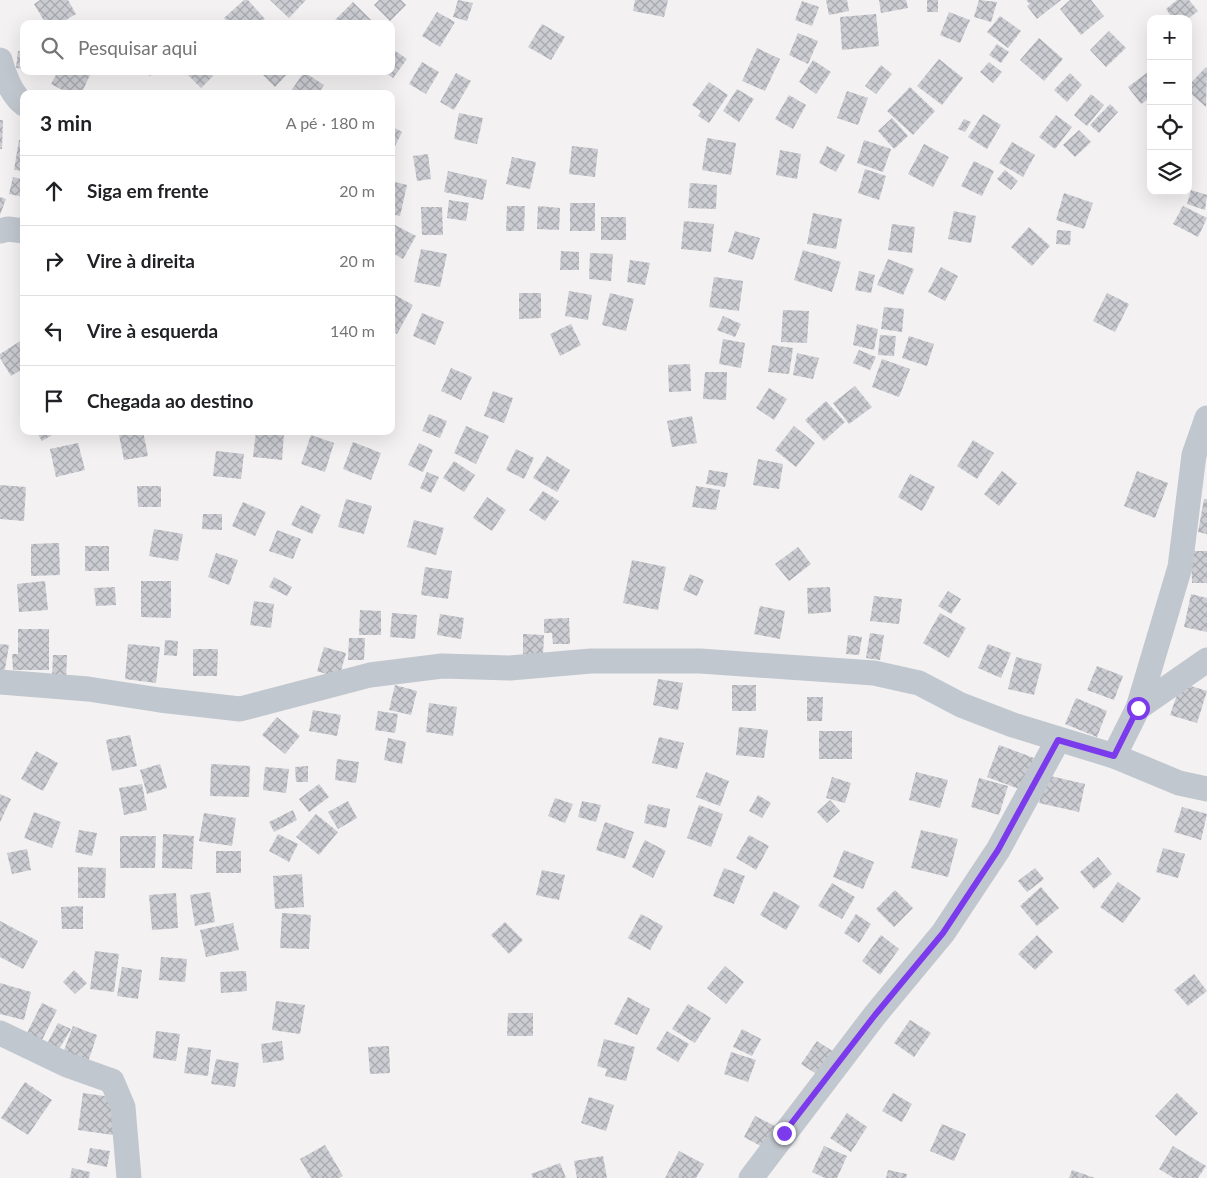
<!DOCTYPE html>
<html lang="pt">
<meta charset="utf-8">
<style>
:root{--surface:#fff;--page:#f6f6f6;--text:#202124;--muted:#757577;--line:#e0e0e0}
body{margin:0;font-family:Lato,sans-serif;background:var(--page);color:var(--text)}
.controls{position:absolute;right:15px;top:15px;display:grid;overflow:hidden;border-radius:10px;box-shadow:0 5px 20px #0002}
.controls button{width:45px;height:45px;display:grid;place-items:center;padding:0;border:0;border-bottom:1px solid var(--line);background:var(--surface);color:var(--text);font:25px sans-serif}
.stop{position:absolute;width:15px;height:15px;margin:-11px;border:4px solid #7c3aed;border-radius:50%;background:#fff}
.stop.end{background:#7c3aed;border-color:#fff;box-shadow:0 1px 5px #0008}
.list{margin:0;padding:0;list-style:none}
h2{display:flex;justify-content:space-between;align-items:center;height:65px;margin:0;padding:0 20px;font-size:21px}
h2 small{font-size:16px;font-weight:400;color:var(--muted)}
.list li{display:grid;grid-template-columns:32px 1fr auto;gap:15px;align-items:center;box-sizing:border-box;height:70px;padding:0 20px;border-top:1px solid var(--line)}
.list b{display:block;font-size:19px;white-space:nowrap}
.list em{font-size:16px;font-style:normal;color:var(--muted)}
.icon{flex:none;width:28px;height:28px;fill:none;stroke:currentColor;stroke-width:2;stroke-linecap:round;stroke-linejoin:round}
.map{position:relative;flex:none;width:1207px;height:1178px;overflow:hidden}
.search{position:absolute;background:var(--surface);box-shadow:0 5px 20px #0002;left:20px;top:20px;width:375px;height:55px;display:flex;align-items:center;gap:12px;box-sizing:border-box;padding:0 18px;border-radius:10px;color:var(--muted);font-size:19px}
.panel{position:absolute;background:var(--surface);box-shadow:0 5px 20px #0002;left:20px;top:90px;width:375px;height:345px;border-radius:10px}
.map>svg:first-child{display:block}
</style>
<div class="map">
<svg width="1207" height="1178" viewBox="0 0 1207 1178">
<defs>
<pattern id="building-cross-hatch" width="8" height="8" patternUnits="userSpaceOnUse" patternTransform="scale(1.25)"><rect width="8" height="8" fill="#cbcdd3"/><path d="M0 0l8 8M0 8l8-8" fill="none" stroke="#a7a9ae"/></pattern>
</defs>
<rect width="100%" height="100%" fill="#f3f1f1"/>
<g fill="url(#building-cross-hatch)">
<polygon points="40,0 68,0 76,14 59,24 46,24 34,4"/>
<polygon points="244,0 248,0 265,19 259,24 229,24 224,18"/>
<polygon points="270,0 306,0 289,18"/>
<polygon points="379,0 401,0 406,5 390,21 374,5"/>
<polygon points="458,0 473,3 467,21 453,17"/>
<polygon points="635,0 668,0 664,17 633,11"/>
<polygon points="826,0 847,0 849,11 829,15"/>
<polygon points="879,0 906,0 908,8 881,13"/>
<rect x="927" y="0" width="11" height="12"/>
<polygon points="979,0 997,2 991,22 974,17"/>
<polygon points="1026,0 1061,0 1037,19 1027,6 1030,4"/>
<polygon points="1070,0 1091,0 1104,16 1081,35 1060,9"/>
<polygon points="1177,0 1189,0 1198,11 1188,19 1173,19 1166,9"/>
<polygon points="802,1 819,7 812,26 795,20"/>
<polygon points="353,2 373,22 371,24 331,24"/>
<polygon points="437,12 455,22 440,47 422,36"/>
<polygon points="949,12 970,20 960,43 940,35"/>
<polygon points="876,14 879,46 842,50 840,17"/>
<polygon points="1000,16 1021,31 1008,48 987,32"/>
<polygon points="542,24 565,37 551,60 528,47"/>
<polygon points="1109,31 1126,48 1106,67 1090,50"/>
<polygon points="798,33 818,41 808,64 789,55"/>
<polygon points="1039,38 1063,59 1044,81 1020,60"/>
<polygon points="997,44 1009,52 1001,63 989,55"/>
<polygon points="391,48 407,59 393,78 383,71 391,71"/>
<polygon points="757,48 780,59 765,91 742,81"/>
<polygon points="18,51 24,51 24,69 16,68"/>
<polygon points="939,59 963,78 942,105 917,86"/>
<polygon points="813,60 831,72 816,94 799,82"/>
<polygon points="422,62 439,72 426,94 409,84"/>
<polygon points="989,62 1002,72 993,83 980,72"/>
<polygon points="881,65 892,74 876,94 865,86"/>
<polygon points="1206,67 1207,68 1206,107 1188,91 1188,86"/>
<polygon points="58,71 87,71 91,73 81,94 70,94 51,84"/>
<polygon points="135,71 152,71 151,76"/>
<polygon points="184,71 208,71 213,76 201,88"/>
<polygon points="259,71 290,71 275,87"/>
<polygon points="304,72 324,85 318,94 295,94 291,91"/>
<polygon points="1148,72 1151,75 1151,97 1141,104 1128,87"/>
<polygon points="456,73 471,81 454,110 440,102"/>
<polygon points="1070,73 1082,85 1067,102 1054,90"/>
<polygon points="709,82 728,95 709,123 698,116 701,111 692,105"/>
<polygon points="910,87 935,111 913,135 887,111"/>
<polygon points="737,89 754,99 739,122 723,111"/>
<polygon points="847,91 868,98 858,125 837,118"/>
<polygon points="1091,94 1104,105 1087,126 1074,115"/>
<polygon points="789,95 806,105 793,129 775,119"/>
<polygon points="1110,104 1118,112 1099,133 1090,125"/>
<polygon points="459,113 483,118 477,144 454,139"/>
<polygon points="983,114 1001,125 987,149 968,137"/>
<polygon points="1056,115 1072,127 1055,149 1039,137"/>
<polygon points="892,118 908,136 894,149 878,131"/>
<polygon points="964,119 971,122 965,132 958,129"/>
<polygon points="0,120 3,120 2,149 0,149"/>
<polygon points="391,126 402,132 391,154"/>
<polygon points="1079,130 1091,142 1075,157 1063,145"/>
<polygon points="707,138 736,143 731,175 702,170"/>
<polygon points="19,140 24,140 24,171 14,170"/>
<polygon points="864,140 891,149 883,172 857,163"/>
<polygon points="1012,142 1035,155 1023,177 999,163"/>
<polygon points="924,144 949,157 933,187 908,174"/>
<polygon points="572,146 598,149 595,177 569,174"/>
<polygon points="827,146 845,155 836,172 819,163"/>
<polygon points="780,150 801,154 797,179 776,175"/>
<polygon points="428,154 431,179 417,181 413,156"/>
<polygon points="512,157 536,162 530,189 506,184"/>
<polygon points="974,161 994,171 982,196 961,186"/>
<polygon points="865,169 886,176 879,200 858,193"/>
<polygon points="1005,170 1018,181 1011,190 997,179"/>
<polygon points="448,171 487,180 483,200 444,192"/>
<polygon points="13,177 24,180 24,197 9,194"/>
<polygon points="391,181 407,185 400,216 391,214"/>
<polygon points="690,183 717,185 716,209 688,208"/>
<polygon points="1191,190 1207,195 1205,210 1187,204"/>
<polygon points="1064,193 1093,203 1084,229 1056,220"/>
<polygon points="0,197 6,199 0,215"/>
<polygon points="449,200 469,203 466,221 447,218"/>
<rect x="570" y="203" width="25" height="28"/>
<polygon points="507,206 525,206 524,231 506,231"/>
<polygon points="538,206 560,208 559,230 537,229"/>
<polygon points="1183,206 1207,218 1198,237 1173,224"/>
<polygon points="421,207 442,207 443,235 422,235"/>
<polygon points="954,211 976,216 971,243 948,239"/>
<polygon points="813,213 842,219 836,249 807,244"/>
<rect x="601" y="217" width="25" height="23"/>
<polygon points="684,221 714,224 711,252 681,249"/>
<polygon points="393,224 416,236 403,259 391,252"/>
<polygon points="892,224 915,227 912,253 888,250"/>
<polygon points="1029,227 1050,246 1032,266 1011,247"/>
<polygon points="1057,230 1071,231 1070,245 1056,244"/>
<polygon points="735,231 760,238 753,260 728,252"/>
<polygon points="421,249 447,254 440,287 414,282"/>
<polygon points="803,250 841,262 832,292 794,280"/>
<polygon points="561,251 579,252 579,270 560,270"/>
<polygon points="590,253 613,254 611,281 589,279"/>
<polygon points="888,259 914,269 903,295 877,285"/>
<polygon points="630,260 650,263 645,285 627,282"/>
<polygon points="941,267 958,276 945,301 928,292"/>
<polygon points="859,271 875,275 871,293 855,290"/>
<polygon points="714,277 743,281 739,311 709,307"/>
<polygon points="569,291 592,295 588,320 565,316"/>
<polygon points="391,293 413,305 397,334 391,331"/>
<polygon points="519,293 541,293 541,318 519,319"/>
<polygon points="610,293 634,299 626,331 602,325"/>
<polygon points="1107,293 1129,304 1115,332 1093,321"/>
<polygon points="884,307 904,309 902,332 881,329"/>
<polygon points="783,310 809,311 807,343 781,342"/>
<polygon points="422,313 444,322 435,345 413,336"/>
<polygon points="723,316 741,324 735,337 717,330"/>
<polygon points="571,324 581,345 560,356 550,334"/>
<polygon points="857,324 878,329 874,350 853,345"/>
<polygon points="880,335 896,336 894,356 878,355"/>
<polygon points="909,336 934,344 927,366 902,358"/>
<polygon points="723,339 745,343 741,368 719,364"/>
<polygon points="22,340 24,368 11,376 0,358 0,354"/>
<polygon points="772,345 793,348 789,374 768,372"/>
<polygon points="859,350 876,357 870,370 853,363"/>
<polygon points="797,353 819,358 813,379 793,375"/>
<polygon points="882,359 910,369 899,397 872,387"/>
<polygon points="690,364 691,391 669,392 668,365"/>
<polygon points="451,368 472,377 461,400 441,391"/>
<polygon points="705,372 727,372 726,400 703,399"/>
<polygon points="855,386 872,407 849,424 833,403"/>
<polygon points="769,388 787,399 774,420 756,408"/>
<polygon points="493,391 513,398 504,423 484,416"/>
<polygon points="826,401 845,422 824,441 805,420"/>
<polygon points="429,414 447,421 440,438 422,431"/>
<polygon points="692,416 697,443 672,447 667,421"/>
<polygon points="466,426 489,436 476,464 454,453"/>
<polygon points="794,426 815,443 796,467 775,450"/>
<polygon points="36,431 59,431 42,441"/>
<polygon points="143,431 148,456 124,460 119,435"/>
<polygon points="256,431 284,433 282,460 253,457"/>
<polygon points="311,435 334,443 325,472 301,464"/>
<polygon points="973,440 994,453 977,479 957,466"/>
<polygon points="353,442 381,453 371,480 343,469"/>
<polygon points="78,443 85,470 56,477 50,449"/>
<polygon points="419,443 433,450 423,472 408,465"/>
<polygon points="516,449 534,458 524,479 506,470"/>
<polygon points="216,451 244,454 241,479 213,476"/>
<polygon points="547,456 570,470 557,492 533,478"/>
<polygon points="758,459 783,464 779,489 753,485"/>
<polygon points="454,461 475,475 464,492 443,478"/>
<polygon points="709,470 728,473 725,487 706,484"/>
<polygon points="1002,471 1017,483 999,506 984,494"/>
<polygon points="1137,471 1168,483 1155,518 1124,506"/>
<polygon points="427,472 439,477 431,493 420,488"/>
<polygon points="910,474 935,487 922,511 898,497"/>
<polygon points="0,485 26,487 24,521 0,519"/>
<polygon points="137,486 161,486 161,507 138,507"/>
<polygon points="696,486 720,490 716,510 692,507"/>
<polygon points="543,491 559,501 545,521 529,510"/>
<polygon points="487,497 506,510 492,531 473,518"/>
<polygon points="346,499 372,506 364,534 338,527"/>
<polygon points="1204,499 1207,499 1207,534 1198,532"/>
<polygon points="243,502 266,512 255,536 232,526"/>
<polygon points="301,505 321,515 312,534 291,525"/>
<polygon points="203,514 222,514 222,530 202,529"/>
<polygon points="414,520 444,528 436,555 407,547"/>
<polygon points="154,529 183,534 178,561 149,556"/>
<polygon points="277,530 301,539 293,559 269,551"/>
<polygon points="59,543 60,575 31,576 31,544"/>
<rect x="85" y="546" width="24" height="25"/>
<polygon points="798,547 811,564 789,581 775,564"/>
<polygon points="1191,551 1207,551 1207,583 1192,583"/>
<polygon points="216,553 238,560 229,585 208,577"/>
<polygon points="632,560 666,567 658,610 623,603"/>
<polygon points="425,567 452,571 448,599 421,595"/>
<polygon points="690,574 704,580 697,596 683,590"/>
<polygon points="274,577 292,587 287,596 269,587"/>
<polygon points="45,581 48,610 19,612 17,584"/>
<polygon points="141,581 171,581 171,618 141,617"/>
<polygon points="115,587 116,605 96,606 94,588"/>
<polygon points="830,587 831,612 808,614 807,588"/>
<polygon points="948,591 961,599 951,614 938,606"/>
<polygon points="1191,594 1207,598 1207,632 1184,627"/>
<polygon points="874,596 902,599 899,624 870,621"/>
<polygon points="254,601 274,604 271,628 250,625"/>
<polygon points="760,606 785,611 780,639 754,634"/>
<polygon points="360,610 381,611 381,635 359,635"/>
<polygon points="392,613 417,615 415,639 390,637"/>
<polygon points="940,613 966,628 949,658 923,643"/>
<polygon points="440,614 464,618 461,639 437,635"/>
<polygon points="569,618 570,644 553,644 552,633 544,633 544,619"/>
<polygon points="18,629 49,629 49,670 13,670 12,654 18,654"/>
<polygon points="870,633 884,635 880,660 866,658"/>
<polygon points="523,634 544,635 543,655 523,654"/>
<polygon points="848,635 862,637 859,655 846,654"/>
<polygon points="349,638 365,638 364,660 348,660"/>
<polygon points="165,640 178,641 177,656 164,655"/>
<polygon points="0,644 9,645 4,675 0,675"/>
<polygon points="128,644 160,647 156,683 125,679"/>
<polygon points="988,644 1011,653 1001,678 978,668"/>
<polygon points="324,647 346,653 339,678 317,671"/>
<polygon points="193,649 218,649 217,676 193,676"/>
<polygon points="53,655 67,655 66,679 52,679"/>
<polygon points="1016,657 1042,664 1034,695 1008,689"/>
<polygon points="1097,666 1123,676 1114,700 1087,690"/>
<polygon points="658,679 683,683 678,710 653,705"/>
<polygon points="1181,683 1207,691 1197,723 1170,715"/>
<polygon points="395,685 417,691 411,715 389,710"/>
<rect x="732" y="685" width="24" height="26"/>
<polygon points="807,697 823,697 822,721 807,721"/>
<polygon points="1076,698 1107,711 1097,737 1065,724"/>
<polygon points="429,703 457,707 453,736 426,732"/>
<polygon points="313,710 341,715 337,736 309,731"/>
<polygon points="378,711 398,714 395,733 375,730"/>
<polygon points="277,717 300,736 285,754 262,735"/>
<polygon points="739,727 768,730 764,758 736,755"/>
<rect x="819" y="731" width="33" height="28"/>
<polygon points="130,735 137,766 112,771 106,740"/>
<polygon points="659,737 684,743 677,769 652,763"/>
<polygon points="388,738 406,742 402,764 384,760"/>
<polygon points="999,745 1034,758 1022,790 987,777"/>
<polygon points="36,751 58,763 43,791 21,779"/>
<polygon points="337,759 359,762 356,783 335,780"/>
<polygon points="160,764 167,788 147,794 140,770"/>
<polygon points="211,764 250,766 249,797 210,796"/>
<polygon points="308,766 308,782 296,782 295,767"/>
<polygon points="265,767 289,769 286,793 263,790"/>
<polygon points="706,772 729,781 720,806 696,797"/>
<polygon points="916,772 948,780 940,808 909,800"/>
<polygon points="1046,775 1085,784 1079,812 1039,803"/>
<polygon points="832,777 851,783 845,803 826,798"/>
<polygon points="979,778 1008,786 999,815 971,807"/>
<polygon points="142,784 147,810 124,815 119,788"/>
<polygon points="319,784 329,797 309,812 299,799"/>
<polygon points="0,794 11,799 0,822"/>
<polygon points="758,795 771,803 762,818 749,811"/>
<polygon points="555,798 573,804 565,823 548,816"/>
<polygon points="830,800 840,811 827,823 817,812"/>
<polygon points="348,801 357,818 338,829 328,812"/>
<polygon points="582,801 601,805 596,822 578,817"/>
<polygon points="648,804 670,809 666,828 644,823"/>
<polygon points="699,805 723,814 711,847 687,838"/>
<polygon points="1182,807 1207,814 1201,840 1174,832"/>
<polygon points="293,810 297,820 274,832 269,822"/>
<polygon points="34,812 61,822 52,848 24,838"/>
<polygon points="204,813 236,818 232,846 199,841"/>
<polygon points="316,814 338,832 319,855 296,837"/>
<polygon points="605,822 634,832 625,859 596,850"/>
<polygon points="79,830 97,833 92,856 75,852"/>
<polygon points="921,830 958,839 948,877 911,868"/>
<polygon points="163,834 194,836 192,869 162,868"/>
<polygon points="278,834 298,844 289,862 269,851"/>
<polygon points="749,835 769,846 756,870 736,858"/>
<polygon points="120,836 156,836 155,868 120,868"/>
<polygon points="645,840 666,851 653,878 632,867"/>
<polygon points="1163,848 1185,854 1178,878 1156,872"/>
<polygon points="27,849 31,870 12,874 7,853"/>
<polygon points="844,850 874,862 863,889 833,877"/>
<rect x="216" y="851" width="25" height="22"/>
<polygon points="1098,857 1112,874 1094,889 1080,872"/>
<polygon points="78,867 106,868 105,898 78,898"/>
<polygon points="724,868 745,876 734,904 713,896"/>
<polygon points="1035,868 1044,879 1027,892 1018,881"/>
<polygon points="542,870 565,875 559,900 536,895"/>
<polygon points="302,874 304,907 275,909 273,876"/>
<polygon points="1118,882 1141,898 1123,923 1100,907"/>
<polygon points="832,883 855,897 842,919 818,906"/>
<polygon points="1041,887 1059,908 1037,926 1020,906"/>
<polygon points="895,890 913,908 894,927 876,909"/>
<polygon points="774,891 800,906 786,930 760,915"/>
<polygon points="210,892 215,922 195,926 190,895"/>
<polygon points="176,893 178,928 152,930 149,895"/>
<polygon points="83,906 83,929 62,929 61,907"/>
<polygon points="282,913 311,915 309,949 280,948"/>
<polygon points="641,914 663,926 650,950 628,938"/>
<polygon points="856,914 871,924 859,943 844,933"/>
<polygon points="0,921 38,941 23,969 0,957"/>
<polygon points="505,922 523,940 509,954 491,935"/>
<polygon points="233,923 239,950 206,957 200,930"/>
<polygon points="881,935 899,949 880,975 862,961"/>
<polygon points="1037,935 1053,952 1035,970 1018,954"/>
<polygon points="95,951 119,954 114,992 90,989"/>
<polygon points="161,957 187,959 185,982 159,980"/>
<polygon points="725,966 744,982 726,1004 707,988"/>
<polygon points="122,967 142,970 138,999 117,996"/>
<polygon points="74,970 87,983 75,994 63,982"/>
<polygon points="246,971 247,991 221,993 220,972"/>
<polygon points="1194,974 1207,991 1188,1006 1174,990"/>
<polygon points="0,983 31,992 24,1020 0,1014"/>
<polygon points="628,997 650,1009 637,1035 614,1024"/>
<polygon points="276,1001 305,1005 300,1034 272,1030"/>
<polygon points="42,1003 57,1010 41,1042 26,1035"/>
<polygon points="688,1004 711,1018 695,1043 672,1029"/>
<polygon points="508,1013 533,1013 533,1036 507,1036"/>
<polygon points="910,1020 931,1033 914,1057 894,1043"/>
<polygon points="58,1023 71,1029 58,1051 47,1044"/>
<polygon points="73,1026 97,1035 88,1062 63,1053"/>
<polygon points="742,1029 761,1039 752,1056 733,1047"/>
<polygon points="156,1031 180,1034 176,1061 153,1058"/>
<polygon points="667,1031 689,1044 678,1062 656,1049"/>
<polygon points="604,1039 635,1047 626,1081 605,1076 607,1069 597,1066"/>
<polygon points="282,1041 284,1060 263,1063 261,1044"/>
<polygon points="817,1041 834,1052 818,1075 801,1064"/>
<polygon points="389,1046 390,1073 370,1074 368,1047"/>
<polygon points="188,1047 211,1050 208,1076 184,1073"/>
<polygon points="731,1052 756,1060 748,1082 724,1074"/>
<polygon points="216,1059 239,1063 235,1087 211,1084"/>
<polygon points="25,1082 52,1100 28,1135 1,1118"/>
<polygon points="83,1093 119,1098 113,1135 78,1130"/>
<polygon points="893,1093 912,1104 902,1122 882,1111"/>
<polygon points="1177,1093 1198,1113 1176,1136 1155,1116"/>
<polygon points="589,1097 614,1105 606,1131 581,1123"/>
<polygon points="847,1113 867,1127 851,1152 830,1138"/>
<polygon points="755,1116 779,1128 768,1150 744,1137"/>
<polygon points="942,1124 966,1134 954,1161 930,1151"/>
<polygon points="325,1145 343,1176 339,1178 311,1178 300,1159"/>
<polygon points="824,1146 847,1156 837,1178 825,1178 812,1172"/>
<polygon points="1173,1146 1206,1166 1198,1178 1174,1178 1159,1169"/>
<polygon points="90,1148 110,1151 107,1167 87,1163"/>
<polygon points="679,1151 704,1164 696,1178 665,1178"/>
<polygon points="603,1156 607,1178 577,1178 574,1161"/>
<polygon points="560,1163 566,1178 533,1178 531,1174"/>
<polygon points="72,1168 90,1172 89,1178 70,1178"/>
<polygon points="888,1170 907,1174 906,1178 886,1178"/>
<polygon points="1072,1170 1095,1178 1069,1178"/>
</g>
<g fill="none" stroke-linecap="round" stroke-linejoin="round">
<g stroke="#c1c7ce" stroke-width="25">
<path d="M0 60C4 74 11 95 24 104"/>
<polyline points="0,231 8,229 24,231"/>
<polyline points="0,682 88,689 160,700 240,709 370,675 442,666 510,668 591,661 700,661 874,673 919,683 961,705 1013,725 1114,756 1138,708 1207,660"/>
<polyline points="1138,708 1180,567 1194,455 1207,418"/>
<polyline points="1114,756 1179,783 1207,789"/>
<polyline points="0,1033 67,1065 112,1081 123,1107 129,1178"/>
<polyline points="751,1178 875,1015 943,933 998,850 1058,740"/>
</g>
</g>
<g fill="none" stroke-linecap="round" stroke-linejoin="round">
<polyline stroke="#7c3aed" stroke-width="6" points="784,1133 875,1015 943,933 998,850 1058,740 1114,756 1138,708"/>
</g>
</svg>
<div class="controls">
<button>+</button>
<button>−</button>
<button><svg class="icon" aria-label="locate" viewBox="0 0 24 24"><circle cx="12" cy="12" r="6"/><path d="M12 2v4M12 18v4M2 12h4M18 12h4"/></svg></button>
<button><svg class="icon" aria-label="layers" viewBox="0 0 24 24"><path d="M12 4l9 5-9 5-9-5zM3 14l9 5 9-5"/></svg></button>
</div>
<div class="stop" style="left:1138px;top:708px"></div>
<div class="stop end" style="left:784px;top:1133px"></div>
<div class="search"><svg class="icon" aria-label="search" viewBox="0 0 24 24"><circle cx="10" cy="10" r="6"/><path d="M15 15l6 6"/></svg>Pesquisar aqui</div>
<section class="panel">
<h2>3 min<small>A pé · 180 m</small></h2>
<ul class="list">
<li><svg class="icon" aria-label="ahead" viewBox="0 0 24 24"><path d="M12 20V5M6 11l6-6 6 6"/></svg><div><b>Siga em frente</b></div><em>20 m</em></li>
<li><svg class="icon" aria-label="right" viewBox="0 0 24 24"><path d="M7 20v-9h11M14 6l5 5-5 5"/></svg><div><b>Vire à direita</b></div><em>20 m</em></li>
<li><svg class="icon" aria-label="left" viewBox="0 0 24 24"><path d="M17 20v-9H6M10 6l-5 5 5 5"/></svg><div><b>Vire à esquerda</b></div><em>140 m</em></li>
<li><svg class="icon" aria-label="arrive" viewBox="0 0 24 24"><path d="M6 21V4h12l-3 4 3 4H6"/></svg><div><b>Chegada ao destino</b></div></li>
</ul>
</section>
</div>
